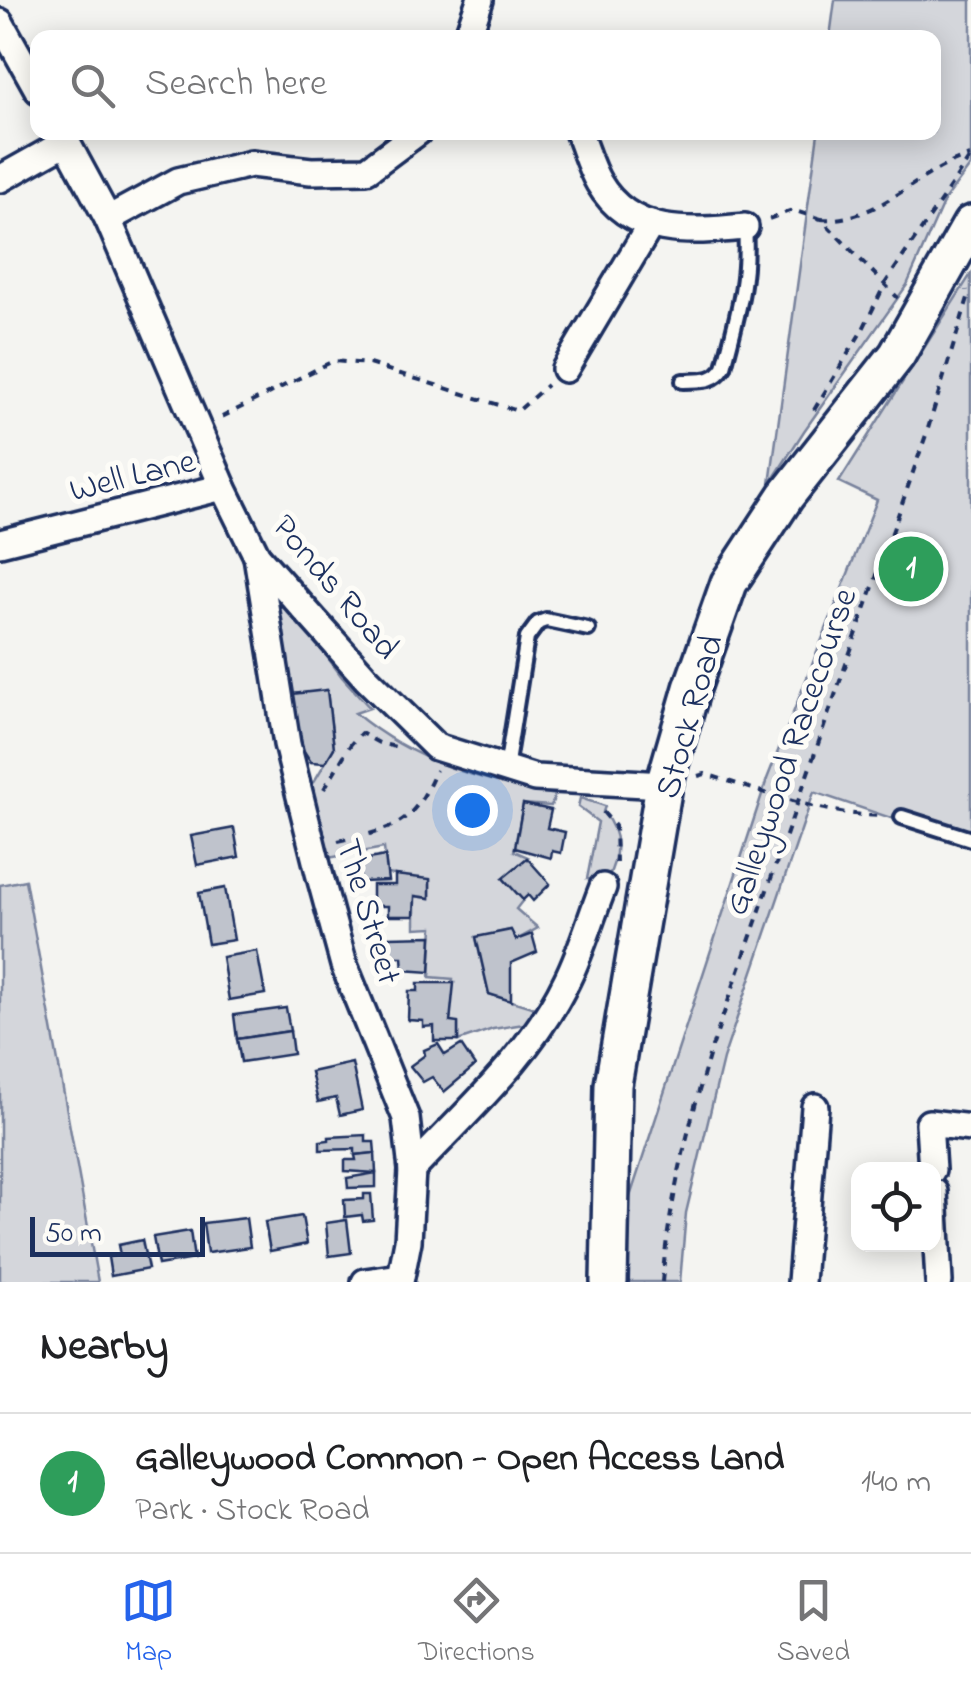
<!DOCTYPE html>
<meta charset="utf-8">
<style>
:root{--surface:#fff;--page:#f2f2f2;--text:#202124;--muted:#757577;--line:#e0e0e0;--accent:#2563eb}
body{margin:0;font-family:"Indie Flower",sans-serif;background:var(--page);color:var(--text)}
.controls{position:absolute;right:30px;bottom:30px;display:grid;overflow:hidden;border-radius:20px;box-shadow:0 5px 25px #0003}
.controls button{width:90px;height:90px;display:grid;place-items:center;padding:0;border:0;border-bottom:2px solid var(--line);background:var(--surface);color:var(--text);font:50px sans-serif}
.scale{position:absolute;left:30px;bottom:25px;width:175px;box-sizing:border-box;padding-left:10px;border:5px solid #1b2f5e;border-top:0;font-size:28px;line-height:35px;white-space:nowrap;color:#1b2f5e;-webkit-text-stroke:8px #fdfcf7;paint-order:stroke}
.you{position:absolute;left:472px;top:810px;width:35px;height:35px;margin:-25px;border:8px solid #fff;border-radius:50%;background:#1a73e8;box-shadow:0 0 0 15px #1a73e833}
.badge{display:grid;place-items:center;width:65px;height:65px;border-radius:50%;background:var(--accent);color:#fff;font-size:32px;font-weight:700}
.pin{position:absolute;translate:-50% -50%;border:5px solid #fff;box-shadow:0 2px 10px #0006}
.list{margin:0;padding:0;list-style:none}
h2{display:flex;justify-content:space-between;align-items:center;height:130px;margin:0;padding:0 40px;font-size:42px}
h2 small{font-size:32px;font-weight:400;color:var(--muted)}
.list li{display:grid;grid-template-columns:65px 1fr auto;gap:30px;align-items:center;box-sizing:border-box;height:140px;padding:0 40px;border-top:2px solid var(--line)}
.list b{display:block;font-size:38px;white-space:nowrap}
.list p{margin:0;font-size:32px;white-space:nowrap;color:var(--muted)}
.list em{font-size:32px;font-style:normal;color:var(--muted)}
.icon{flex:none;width:55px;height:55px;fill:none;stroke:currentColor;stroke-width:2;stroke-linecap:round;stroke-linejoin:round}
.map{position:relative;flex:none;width:971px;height:1282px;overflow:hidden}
.search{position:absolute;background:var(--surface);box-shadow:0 5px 25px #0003;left:30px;right:30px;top:30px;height:110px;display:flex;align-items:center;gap:25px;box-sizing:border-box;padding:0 35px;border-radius:20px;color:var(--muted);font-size:38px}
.sheet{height:270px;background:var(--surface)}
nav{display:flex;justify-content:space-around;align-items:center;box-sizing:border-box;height:140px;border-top:2px solid var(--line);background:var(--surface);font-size:28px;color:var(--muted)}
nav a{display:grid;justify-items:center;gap:5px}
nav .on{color:var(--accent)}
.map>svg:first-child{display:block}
</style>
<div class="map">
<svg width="971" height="1282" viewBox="0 0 971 1282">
<rect width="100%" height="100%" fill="#f4f4f1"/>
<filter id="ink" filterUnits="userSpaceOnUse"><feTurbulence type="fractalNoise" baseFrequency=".01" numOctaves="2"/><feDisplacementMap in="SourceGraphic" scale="20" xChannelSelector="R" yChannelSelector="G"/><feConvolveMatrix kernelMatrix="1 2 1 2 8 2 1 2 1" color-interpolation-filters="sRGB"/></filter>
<g filter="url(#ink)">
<g fill="#d4d6db" stroke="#78829c" stroke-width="2.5">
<polygon points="835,0 971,0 971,165 944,201 907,285 804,431 770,484 818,133 934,132 934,38 830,37"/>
<polygon points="971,274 971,845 814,792 723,1059 686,1213 680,1282 622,1282 628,1203 767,779 877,500 839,482"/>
<path d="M278 603 291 608 342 677 370 708 355 713C415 763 480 780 555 795L551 806 523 804 514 851 528 857 503 878 523 900 516 909 538 928 516 940 510 930 476 938 489 994 538 1009 530 1023 493 1029 458 1041V1024L450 1022 453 979 430 977 433 927 415 928V896L430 898V880L387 874 384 848 317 860 309 790 334 748 327 691 283 695 272 609Z"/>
<path d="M580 798 605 806 603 812C622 835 619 856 606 882L587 879 598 822 578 807Z"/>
<polygon points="25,880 98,1282 0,1282 0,885"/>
</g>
<g fill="#bfc3cc" stroke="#1b2f5e" stroke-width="2.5">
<polygon points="327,690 334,748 325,763 311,762 300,745 283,695"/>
<polygon points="523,804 551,810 547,828 565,832 561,853 552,851 551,858 515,848"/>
<polygon points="234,828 239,857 197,865 191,836"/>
<polygon points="385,856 388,881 361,882 357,861"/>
<polygon points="527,858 550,884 533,901 528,895 523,900 503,878"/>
<polygon points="395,875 430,879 430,898 415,896 414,916 388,916 388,906 372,906 372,885 395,885"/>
<polygon points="225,888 234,940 208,944 199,893"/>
<polygon points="511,930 516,940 532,934 537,952 511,963 511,1001 489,994 476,937"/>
<polygon points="432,936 430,972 403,970 402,957 389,957 389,937"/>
<polygon points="257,951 265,994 229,1000 222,957"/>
<polygon points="418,983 454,983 450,1022 458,1023 458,1041 434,1041 434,1026 423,1027 423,1021 408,1020 409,991 418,991"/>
<polygon points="286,1008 290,1031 237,1039 234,1015"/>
<polygon points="290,1031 293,1054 241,1062 237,1039"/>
<polygon points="438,1044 445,1055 461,1045 475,1066 444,1092 432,1077 423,1082 410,1066 425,1055 424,1050"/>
<polygon points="352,1063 362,1110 340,1115 336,1098 318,1102 311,1072"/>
<polygon points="366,1135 366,1142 374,1142 375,1153 355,1155 355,1149 320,1150 320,1141 329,1140 329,1137"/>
<polygon points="375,1153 376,1173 345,1171 345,1160 356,1160 355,1155"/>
<polygon points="376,1173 376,1187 348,1188 347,1178"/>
<polygon points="364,1194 371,1194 373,1220 363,1221 362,1215 345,1217 344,1200 364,1199"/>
<polygon points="302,1216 307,1244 270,1251 265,1222"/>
<polygon points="246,1218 250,1247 207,1253 203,1223"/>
<polygon points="347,1220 351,1253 329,1256 326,1223"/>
<polygon points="190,1231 194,1259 158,1265 153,1237"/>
<polygon points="142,1240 148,1269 111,1276 108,1257 120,1255 118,1245"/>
</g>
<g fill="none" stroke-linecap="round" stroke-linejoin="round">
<defs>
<g id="lane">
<path d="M683 381C700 380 714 383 724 367 737 317 749 279 745 227"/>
<polyline points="506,769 527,638 538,623 546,620 588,629"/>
<polyline points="902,817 971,839"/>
</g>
<g id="street">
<polyline points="0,22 38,90"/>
<polyline points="467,38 480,0"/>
<polyline points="61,132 108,219 223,487 257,556 366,678 436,747 535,778 664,785"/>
<path d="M578 132C585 149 590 168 599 183 631 238 691 232 745 227"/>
<polyline points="0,179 66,142"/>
<polyline points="108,219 178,181 251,164 311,171 367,170 418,132"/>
<polyline points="565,369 651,224"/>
<polyline points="0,543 223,487"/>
<polyline points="257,556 287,744 319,873 344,965 406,1118 412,1170 408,1241 400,1282"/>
<path d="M412 1170C468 1110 531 1055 567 980 582 950 591 917 603 887"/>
<polyline points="932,1170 929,1123 971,1128"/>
<polyline points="934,1192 939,1282"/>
<polyline points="365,1282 400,1277"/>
<polyline points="801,1282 815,1107"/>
</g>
<polyline id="secondary" points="609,1282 613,1085 664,785 692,688 729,583 786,496 897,355 971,224"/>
</defs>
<use href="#lane" stroke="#1b2f5e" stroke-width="20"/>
<use href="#street" stroke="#1b2f5e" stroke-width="32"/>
<use href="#secondary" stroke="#1b2f5e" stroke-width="42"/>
<g stroke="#1b2f5e" stroke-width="4" stroke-dasharray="8 8" stroke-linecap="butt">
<polyline points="769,219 792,210 821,219 898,298"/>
<path d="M821 219C880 223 917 170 970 156"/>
<polyline points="814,410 863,329 886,282 971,156"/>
<polyline points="222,417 333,361 369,364 518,411 547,385"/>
<path d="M698 776 705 774C762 791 822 815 882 816"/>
<polyline points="324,789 351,744 361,733 379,743 400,748"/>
<polyline points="603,812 615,826 616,863"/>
<path d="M338 841C392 830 414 825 436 770"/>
<path d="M662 1282C669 1204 687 1131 709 1056L926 435 968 298 967 290"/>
</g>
<use href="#lane" stroke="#fdfcf7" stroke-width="12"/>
<use href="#street" stroke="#fdfcf7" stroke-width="25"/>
<use href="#secondary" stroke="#fdfcf7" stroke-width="35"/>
</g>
</g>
<g text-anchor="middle" stroke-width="10" stroke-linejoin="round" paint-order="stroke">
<g font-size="35" fill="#1b2f5e" stroke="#fdfcf7">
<text transform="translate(132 474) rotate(-14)" y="12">Well Lane</text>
<text transform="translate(337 586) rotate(50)" y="12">Ponds Road</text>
<text transform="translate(688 716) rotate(-74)" y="12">Stock Road</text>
<text transform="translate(789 751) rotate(-71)" y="12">Galleywood Racecourse</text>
<text transform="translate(370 911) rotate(73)" y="12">The Street</text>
</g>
</g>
</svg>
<div class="controls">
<button><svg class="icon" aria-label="locate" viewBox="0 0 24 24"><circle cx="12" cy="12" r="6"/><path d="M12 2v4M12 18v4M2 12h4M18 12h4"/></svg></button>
</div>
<div class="scale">50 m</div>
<div class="you"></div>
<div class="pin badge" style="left:911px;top:569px;background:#2e9e5b">1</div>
<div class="search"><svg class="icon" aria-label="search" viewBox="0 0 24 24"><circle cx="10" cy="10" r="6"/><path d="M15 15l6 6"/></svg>Search here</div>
</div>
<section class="sheet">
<h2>Nearby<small></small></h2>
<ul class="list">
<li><span class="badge" style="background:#2e9e5b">1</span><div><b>Galleywood Common - Open Access Land</b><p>Park · Stock Road</p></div><em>140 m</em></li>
</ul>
</section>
<nav>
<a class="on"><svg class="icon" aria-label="map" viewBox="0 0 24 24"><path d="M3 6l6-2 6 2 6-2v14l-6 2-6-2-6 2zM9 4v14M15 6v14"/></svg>Map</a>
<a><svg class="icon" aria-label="directions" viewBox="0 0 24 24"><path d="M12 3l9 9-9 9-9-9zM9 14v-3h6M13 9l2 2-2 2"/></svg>Directions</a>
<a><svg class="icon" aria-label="saved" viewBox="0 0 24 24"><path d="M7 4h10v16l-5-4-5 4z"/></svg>Saved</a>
</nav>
